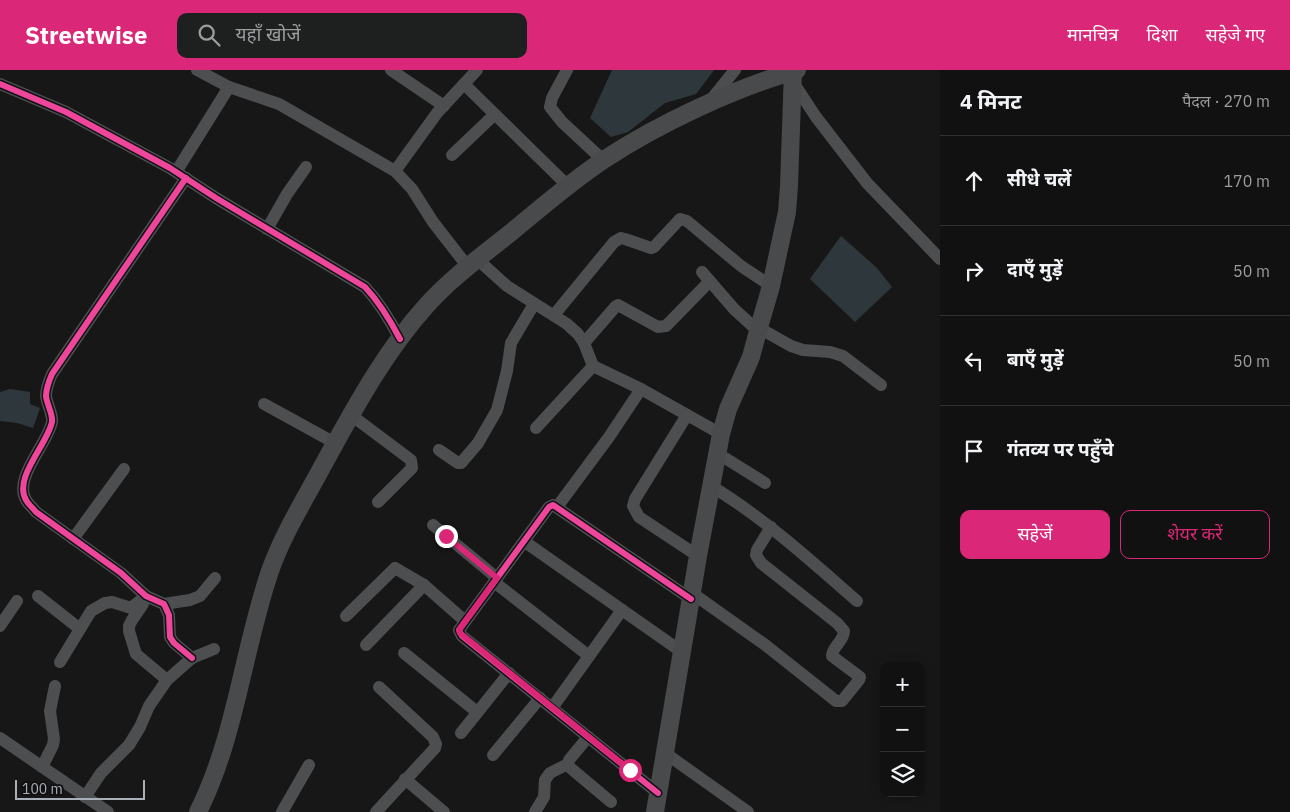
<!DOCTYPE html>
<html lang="hi">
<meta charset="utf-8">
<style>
:root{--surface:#111;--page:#1e1f1f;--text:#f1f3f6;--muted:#9c9d9f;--line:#303131;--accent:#db2777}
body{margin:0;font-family:"IBM Plex Sans","Noto Sans Devanagari",sans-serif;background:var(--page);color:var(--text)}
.controls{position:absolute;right:15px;bottom:15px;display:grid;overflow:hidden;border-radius:10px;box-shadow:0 2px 12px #0003}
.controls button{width:45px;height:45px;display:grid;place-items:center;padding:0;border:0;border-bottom:1px solid var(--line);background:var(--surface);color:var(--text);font:25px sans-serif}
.scale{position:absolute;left:15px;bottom:12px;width:130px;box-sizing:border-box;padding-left:5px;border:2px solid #a9b0b7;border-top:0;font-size:14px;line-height:18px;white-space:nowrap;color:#a9b0b7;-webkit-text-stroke:4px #111113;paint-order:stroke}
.stop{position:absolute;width:15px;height:15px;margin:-11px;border:4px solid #db2777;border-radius:50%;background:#fff}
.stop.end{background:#db2777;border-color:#fff;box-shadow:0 1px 5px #0008}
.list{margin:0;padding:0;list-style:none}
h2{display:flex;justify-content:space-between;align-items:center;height:65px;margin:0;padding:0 20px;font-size:21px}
h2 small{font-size:16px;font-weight:400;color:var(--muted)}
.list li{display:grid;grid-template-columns:32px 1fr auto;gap:15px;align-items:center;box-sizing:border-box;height:90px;padding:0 20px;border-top:1px solid var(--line)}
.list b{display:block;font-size:19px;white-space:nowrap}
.list em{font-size:16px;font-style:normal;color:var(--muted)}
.actions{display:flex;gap:10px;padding:15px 20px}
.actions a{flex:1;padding:11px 0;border:1px solid var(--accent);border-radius:10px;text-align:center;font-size:18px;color:var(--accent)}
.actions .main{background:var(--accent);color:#fff}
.icon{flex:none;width:28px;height:28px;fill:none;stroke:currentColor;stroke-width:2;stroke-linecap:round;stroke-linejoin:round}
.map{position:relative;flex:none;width:940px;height:742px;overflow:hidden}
header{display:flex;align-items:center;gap:30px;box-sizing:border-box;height:70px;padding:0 25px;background:var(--accent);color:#fff}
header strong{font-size:24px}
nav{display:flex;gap:28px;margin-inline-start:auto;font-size:18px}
.search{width:350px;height:45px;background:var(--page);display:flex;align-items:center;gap:12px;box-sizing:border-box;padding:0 18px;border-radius:10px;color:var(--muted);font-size:19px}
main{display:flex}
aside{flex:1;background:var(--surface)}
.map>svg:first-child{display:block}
</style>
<header>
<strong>Streetwise</strong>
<div class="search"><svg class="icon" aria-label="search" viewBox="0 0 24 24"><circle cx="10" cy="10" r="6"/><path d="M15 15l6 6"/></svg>यहाँ खोजें</div>
<nav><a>मानचित्र</a><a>दिशा</a><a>सहेजे गए</a></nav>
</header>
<main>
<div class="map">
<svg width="940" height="742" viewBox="0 0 940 742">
<rect width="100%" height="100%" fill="#171717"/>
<g fill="#2e383c">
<polygon points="612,0 714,0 696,24 665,33 628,62 611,67 590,48"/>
<polygon points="841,166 877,198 892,217 855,252 810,209"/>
<polygon points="10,319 30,322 30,334 40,338 33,358 17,353 0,351 0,322"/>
</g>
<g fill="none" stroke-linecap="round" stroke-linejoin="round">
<g stroke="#4c4e50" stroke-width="12">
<polyline points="197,0 229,17 279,34 395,101 412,119 433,152 468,197"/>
<polyline points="391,0 444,36"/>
<polyline points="567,0 552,28 550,37 562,52 603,90"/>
<polyline points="793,12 816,47 867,113 940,189"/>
<path d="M0 14 66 42 170 98 216 128 365 217C380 233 390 250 400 269"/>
<polyline points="464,14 568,116"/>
<polyline points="710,31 735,0"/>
<polyline points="452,85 494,45"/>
<polyline points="395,101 437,43 477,0"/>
<polyline points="176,102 229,17"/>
<path d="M186 108 52 304C49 311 46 318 46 326 47 335 53 344 52 352 47 375 13 408 26 430 28 434 33 438 36 442L121 503 146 526 164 534 169 545 170 567 174 573 192 588"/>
<polyline points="267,159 287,124 306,97"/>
<polyline points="477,189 507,216 567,254 578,264 584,273 593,296 641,319 721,364"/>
<polyline points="702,202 734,239 758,261"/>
<polyline points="554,245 614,172 621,168 625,169 651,178 654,177 680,149 687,151 741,196 771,216"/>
<polyline points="759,258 791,276 803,280 830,282 843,286 881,315"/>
<polyline points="584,273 616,236 618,235 658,257 666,256 710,211"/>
<polyline points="264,334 335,373"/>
<polyline points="351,345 411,390 412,398 378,432"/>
<polyline points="687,345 635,429 633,436 639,447 698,486"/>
<polyline points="536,358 593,296"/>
<polyline points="439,380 458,393 461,393 478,373 497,340 507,301 511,273 534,234"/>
<polyline points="717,383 765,413"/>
<path d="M711 416C764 448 810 490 857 531"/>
<polyline points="557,437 609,367 641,319"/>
<polyline points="433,455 497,508"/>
<polyline points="73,469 124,399"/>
<polyline points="525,472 682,582"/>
<polyline points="494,512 589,586"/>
<path d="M692 523 764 574 836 631H842L859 610 860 607 832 586C832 577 844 571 844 561L837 553 761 493 756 485 757 480 771 457"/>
<polyline points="38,526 80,559"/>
<polyline points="143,534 132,550 129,556 129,561 136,584 167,610"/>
<polyline points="164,534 190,530 200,526 215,508"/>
<polyline points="346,546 395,498 424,515"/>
<polyline points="0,556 17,531"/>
<polyline points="366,575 424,515 465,551"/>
<polyline points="404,583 477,642"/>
<polyline points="60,592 91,541 105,533 112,532 131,538 146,526"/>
<polyline points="552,638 622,540"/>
<polyline points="461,663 509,603"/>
<polyline points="588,667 569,690 568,696 611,732"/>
<polyline points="0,668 108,742"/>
<polyline points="665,683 748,742"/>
<polyline points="493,685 540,628"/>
<polyline points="42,697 53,675 54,669 50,641 55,616"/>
<polyline points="405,709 444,742"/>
<polyline points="658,723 462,566 459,560 549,437 553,435 691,529"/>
<polyline points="85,727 101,703 129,675 140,657 149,636 167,610 192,588 214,579"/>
<polyline points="282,742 309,695"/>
<polyline points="376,742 435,678 436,674 433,667 379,617"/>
<polyline points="535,742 544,727 545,710 550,703 568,694"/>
</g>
<g stroke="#494a4c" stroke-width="18">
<path d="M198 742C236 666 243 580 270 501 283 464 304 431 322 397 353 341 383 284 426 236 452 207 483 185 514 160 543 136 573 110 605 89 660 53 733 19 797 0"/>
<polyline points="655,742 698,486 721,364 728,339 751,287 758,261 771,216 787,142 789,116 793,0"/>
</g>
<defs>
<g id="cycleway">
<path d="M0 14 66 42 170 98 216 128 365 217C380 233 390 250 400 269"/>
<path d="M186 108 52 304C49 311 46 318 46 326 47 335 53 344 52 352 47 375 13 408 26 430 28 434 33 438 36 442L121 503 146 526 164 534 169 545 170 567 174 573 192 588"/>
<polyline points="658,723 462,566 459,560 549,437 553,435 691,529"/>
</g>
</defs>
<use href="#cycleway" stroke="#111113" stroke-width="9"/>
<use href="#cycleway" stroke="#ed469a" stroke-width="6"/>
</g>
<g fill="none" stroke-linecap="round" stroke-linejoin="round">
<polyline stroke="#db2777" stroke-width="6" points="446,466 497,508 461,557 459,560 460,563 630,700"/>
</g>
</svg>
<div class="controls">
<button>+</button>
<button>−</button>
<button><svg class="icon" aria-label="layers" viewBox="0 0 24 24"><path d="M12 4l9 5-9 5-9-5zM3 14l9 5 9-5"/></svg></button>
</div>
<div class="scale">100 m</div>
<div class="stop" style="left:630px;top:700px"></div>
<div class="stop end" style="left:446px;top:466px"></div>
</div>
<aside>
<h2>4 मिनट<small>पैदल · 270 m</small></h2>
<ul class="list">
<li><svg class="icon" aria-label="ahead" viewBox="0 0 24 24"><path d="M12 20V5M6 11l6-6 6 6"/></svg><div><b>सीधे चलें</b></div><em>170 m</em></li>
<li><svg class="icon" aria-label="right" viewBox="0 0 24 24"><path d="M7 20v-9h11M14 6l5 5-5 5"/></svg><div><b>दाएँ मुड़ें</b></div><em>50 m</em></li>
<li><svg class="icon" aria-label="left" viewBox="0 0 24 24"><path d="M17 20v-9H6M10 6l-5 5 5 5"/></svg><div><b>बाएँ मुड़ें</b></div><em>50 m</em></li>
<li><svg class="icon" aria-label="arrive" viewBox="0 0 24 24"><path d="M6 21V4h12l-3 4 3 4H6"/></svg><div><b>गंतव्य पर पहुँचे</b></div></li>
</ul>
<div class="actions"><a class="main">सहेजें</a><a>शेयर करें</a></div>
</aside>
</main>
